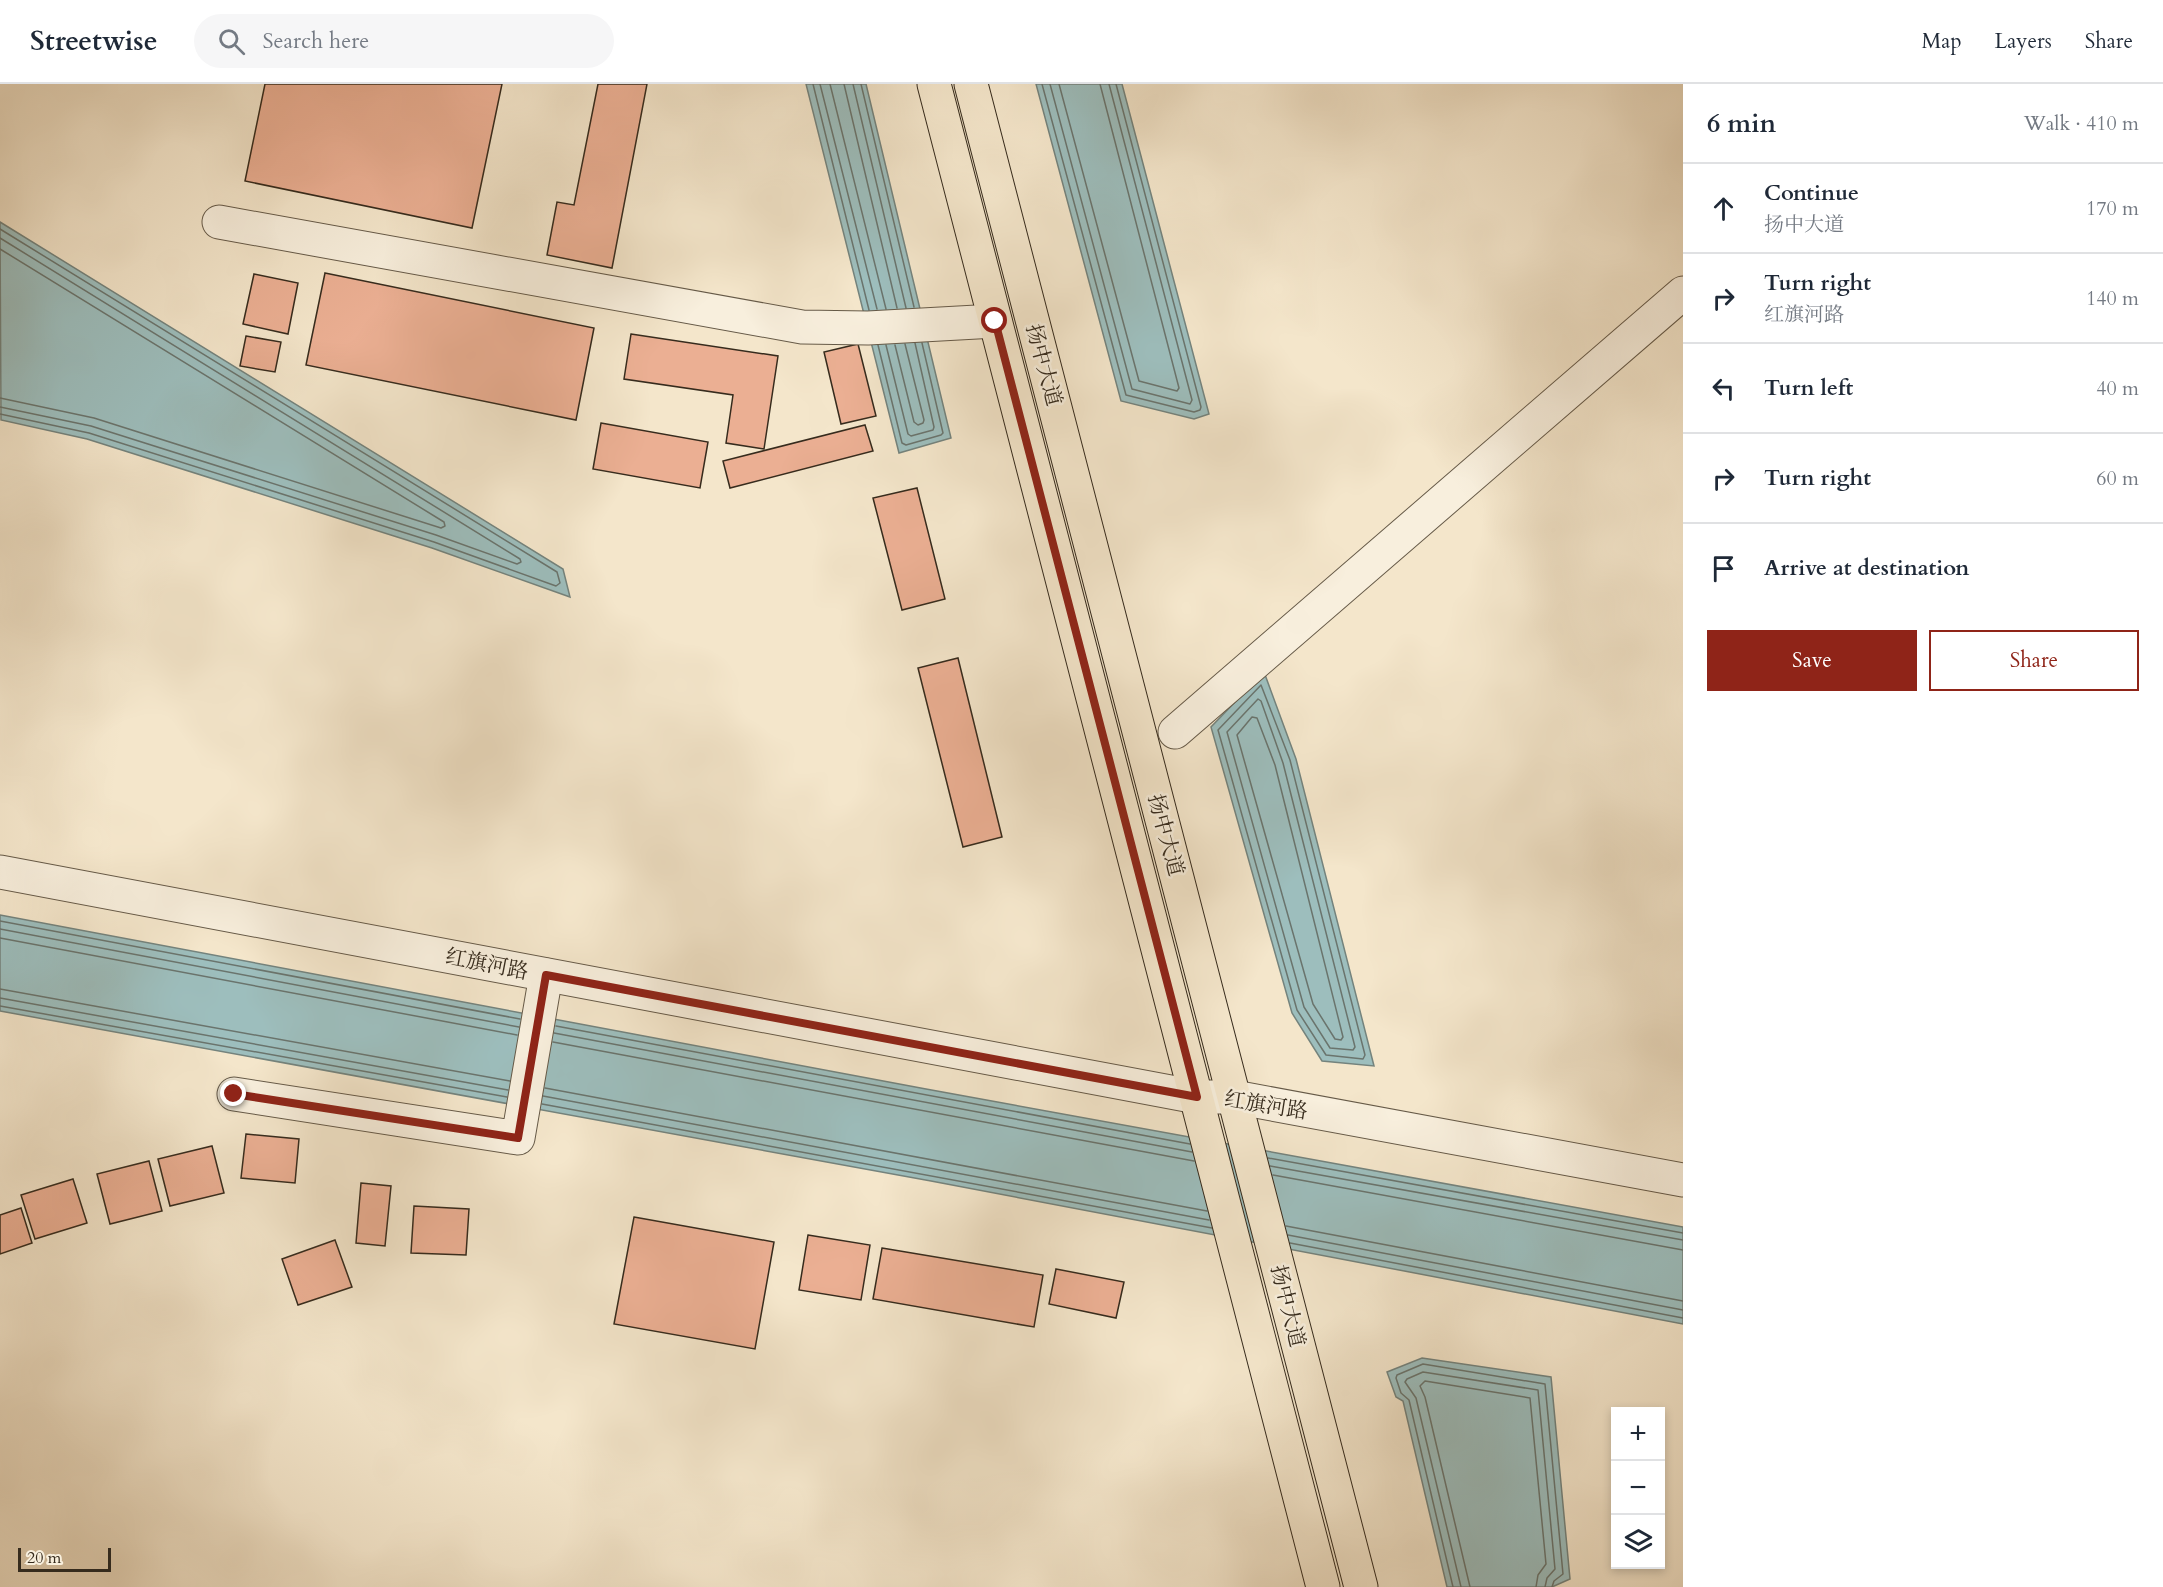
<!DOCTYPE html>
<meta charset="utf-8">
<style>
:root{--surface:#fff;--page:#f6f6f7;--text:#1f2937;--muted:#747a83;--line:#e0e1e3;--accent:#8f2418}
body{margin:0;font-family:Cardo,"Noto Serif SC",serif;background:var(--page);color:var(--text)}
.controls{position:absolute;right:18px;bottom:18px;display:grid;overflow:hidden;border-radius:0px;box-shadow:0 3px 9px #0003}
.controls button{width:54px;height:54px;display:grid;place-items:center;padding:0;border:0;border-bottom:2px solid var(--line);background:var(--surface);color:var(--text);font:30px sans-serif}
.scale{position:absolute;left:18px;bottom:15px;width:93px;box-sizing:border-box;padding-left:6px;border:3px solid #362b1d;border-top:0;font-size:16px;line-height:21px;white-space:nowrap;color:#362b1d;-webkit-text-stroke:4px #f8efdd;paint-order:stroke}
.stop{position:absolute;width:18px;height:18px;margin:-14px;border:4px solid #8f2418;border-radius:50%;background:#fff}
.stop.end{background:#8f2418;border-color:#fff;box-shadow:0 2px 6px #0008}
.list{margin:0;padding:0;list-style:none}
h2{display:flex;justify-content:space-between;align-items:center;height:78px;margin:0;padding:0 24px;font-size:26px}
h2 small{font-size:20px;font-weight:400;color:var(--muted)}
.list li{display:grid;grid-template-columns:39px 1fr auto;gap:18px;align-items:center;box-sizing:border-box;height:90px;padding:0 24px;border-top:2px solid var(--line)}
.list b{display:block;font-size:22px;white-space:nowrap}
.list p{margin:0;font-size:20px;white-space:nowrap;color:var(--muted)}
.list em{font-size:20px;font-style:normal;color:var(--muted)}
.actions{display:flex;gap:12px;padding:18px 24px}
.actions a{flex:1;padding:14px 0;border:2px solid var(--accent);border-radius:0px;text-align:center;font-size:21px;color:var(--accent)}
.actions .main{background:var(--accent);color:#fff}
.icon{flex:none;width:33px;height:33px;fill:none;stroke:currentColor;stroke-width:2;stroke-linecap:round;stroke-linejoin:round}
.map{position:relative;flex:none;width:1683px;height:1503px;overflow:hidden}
header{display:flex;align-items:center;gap:36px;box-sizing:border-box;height:84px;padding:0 30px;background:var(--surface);border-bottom:2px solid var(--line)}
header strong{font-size:28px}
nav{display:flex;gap:33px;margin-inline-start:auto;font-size:21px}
.search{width:420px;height:54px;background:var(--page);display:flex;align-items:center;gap:15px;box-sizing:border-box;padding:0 21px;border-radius:33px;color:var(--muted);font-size:22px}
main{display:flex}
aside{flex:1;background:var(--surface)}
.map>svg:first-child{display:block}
</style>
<header>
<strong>Streetwise</strong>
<div class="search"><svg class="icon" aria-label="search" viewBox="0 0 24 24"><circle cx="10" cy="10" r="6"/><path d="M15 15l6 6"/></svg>Search here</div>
<nav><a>Map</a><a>Layers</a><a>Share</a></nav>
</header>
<main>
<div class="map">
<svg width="1683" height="1503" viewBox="0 0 1683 1503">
<rect width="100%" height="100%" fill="#f4e6cb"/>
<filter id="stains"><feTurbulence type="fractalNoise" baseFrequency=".00333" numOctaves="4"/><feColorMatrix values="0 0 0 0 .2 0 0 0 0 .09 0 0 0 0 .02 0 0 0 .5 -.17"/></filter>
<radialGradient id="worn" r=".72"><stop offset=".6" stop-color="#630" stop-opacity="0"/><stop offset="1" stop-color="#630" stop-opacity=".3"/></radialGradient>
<g fill="#9dbebd" stroke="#74837d" stroke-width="1.5">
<polygon points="806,0 866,0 951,354 899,369"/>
<polygon points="1036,0 1122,0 1209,330 1194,335 1121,317"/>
<polygon points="0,138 563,485 570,513 432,464 87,355 1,336"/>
<polygon points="1264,588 1296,675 1374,982 1322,977 1292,929 1211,643"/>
<polygon points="0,831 926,1005 1683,1143 1683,1240 931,1097 0,927"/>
<polygon points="1422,1274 1551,1293 1570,1495 1552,1503 1447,1503 1403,1317 1396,1313 1387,1288"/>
</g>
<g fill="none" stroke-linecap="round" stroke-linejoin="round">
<g stroke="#6a746d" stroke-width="1.5">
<polyline points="813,0 869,226"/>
<polyline points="820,0 877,225"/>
<polyline points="830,0 886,225"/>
<polyline points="844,0 897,224"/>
<polyline points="853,0 906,224"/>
<polyline points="861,0 914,223"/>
<polyline points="1042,0 1126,311 1194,328 1200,326 1201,323 1116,0"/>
<polyline points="1050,0 1132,305 1190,320 1192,316 1109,0"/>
<polyline points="1059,0 1139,297 1177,307 1179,304 1100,0"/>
<polyline points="0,145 557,488 560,499 556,502 434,458 89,349 0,330"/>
<polyline points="0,154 520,475 521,478 517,480 436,451 91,342 0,323"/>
<polyline points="0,165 444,438 445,442 441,444 94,334 0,314"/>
<polyline points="878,261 902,359 906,361 941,351 943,349 922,259"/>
<polyline points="886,261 908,350 911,352 933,346 934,343 915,259"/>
<polyline points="895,261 914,338 918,341 923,339 924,336 905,260"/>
<polygon points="1261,601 1290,676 1365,971 1363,975 1326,971 1297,926 1218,646"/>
<polygon points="1258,615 1261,617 1283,679 1355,963 1353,966 1330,964 1304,923 1227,648"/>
<polygon points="1252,633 1257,634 1275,681 1343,953 1341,956 1335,955 1313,920 1237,651"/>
<polyline points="0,837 520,935"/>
<polyline points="0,845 519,943"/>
<polyline points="0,854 517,951"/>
<polyline points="0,905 510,997"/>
<polyline points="0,914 508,1006"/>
<polyline points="0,922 507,1013"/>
<polyline points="556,942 1190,1060"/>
<polyline points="554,949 1192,1068"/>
<polyline points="553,958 1194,1077"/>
<polyline points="545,1004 1207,1127"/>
<polyline points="543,1012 1209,1136"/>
<polyline points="542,1020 1212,1144"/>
<polyline points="1268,1074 1683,1149"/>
<polyline points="1270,1082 1683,1156"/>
<polyline points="1273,1091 1683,1166"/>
<polyline points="1286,1142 1683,1217"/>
<polyline points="1288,1151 1683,1226"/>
<polyline points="1290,1159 1683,1234"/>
<polyline points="1453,1503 1409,1316 1401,1309 1396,1294 1397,1291 1423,1280 1545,1300 1563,1490 1554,1497 1552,1503"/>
<polyline points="1461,1503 1416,1314 1405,1298 1407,1295 1423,1288 1538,1306 1555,1485 1547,1494 1545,1503"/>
<polyline points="1470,1503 1425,1313 1420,1302 1425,1297 1530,1314 1546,1480 1538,1491 1536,1503"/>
</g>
</g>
<g fill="#ebaf93" stroke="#362b1d" stroke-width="1.5">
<polygon points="265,0 502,0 472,144 245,97"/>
<polygon points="598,0 647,0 612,184 547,171 557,118 574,121"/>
<polygon points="325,189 594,244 576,336 306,281"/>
<polygon points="254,190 298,199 288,250 243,240"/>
<polygon points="631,250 778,272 764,365 726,359 733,311 624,295"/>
<polygon points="246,252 281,258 275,288 240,282"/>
<polygon points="858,260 876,332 841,340 824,268"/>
<polygon points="601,339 708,358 700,404 593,385"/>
<polygon points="865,341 873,367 730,404 723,377"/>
<polygon points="917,404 945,515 902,526 873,414"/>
<polygon points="958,574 1002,753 963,763 918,584"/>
<polygon points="246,1050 299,1055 295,1099 241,1094"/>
<polygon points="212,1062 224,1109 170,1122 158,1075"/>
<polygon points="149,1077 162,1127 110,1140 97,1090"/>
<polygon points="73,1095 87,1139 35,1155 21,1111"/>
<polygon points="361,1099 391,1102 385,1162 356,1159"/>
<polygon points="414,1122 469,1125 466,1171 411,1169"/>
<polygon points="21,1124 32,1159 0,1170 0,1131"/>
<polygon points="634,1133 774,1158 755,1265 614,1240"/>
<polygon points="808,1151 870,1161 861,1216 799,1206"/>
<polygon points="335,1156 352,1203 298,1221 282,1175"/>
<polygon points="882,1164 1043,1191 1034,1243 873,1215"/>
<polygon points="1056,1185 1124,1198 1116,1234 1049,1220"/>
</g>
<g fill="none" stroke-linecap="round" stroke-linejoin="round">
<defs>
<g id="minor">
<polyline points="219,138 802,243 868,244 995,237"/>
<polyline points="1175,648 1683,209"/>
<polyline points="0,788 1197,1013 1234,1013 1683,1096"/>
<polyline points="234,1010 518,1054 546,891"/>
</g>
<g id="major">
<polyline points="934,0 1323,1503"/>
<polyline points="971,0 1361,1503"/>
</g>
</defs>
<use href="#minor" stroke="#665a48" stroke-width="35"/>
<use href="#major" stroke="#362b1d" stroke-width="35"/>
<use href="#minor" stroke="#f8efdd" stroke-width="33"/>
<use href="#major" stroke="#f4e6cb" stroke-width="33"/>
</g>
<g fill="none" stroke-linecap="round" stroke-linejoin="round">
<polyline stroke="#8f2418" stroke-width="8" points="234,1010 518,1054 546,891 1197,1013 995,237"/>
</g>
<g text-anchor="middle" stroke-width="5" stroke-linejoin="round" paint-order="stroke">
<g font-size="21" fill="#362b1d" stroke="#f8efdd">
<text transform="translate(1044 281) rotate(75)" y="7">扬中大道</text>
<text transform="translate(1166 751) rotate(75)" y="7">扬中大道</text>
<text transform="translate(487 880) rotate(11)" y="7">红旗河路</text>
<text transform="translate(1266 1021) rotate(9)" y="7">红旗河路</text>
<text transform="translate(1288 1222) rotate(76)" y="7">扬中大道</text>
</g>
</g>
<rect width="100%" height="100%" filter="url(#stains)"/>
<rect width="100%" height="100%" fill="url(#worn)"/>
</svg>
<div class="controls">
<button>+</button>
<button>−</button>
<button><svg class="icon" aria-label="layers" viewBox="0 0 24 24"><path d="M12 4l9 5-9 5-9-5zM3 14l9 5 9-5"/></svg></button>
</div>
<div class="scale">20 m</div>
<div class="stop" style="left:995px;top:237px"></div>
<div class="stop end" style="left:234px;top:1010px"></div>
</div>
<aside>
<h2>6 min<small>Walk · 410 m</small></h2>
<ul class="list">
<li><svg class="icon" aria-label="ahead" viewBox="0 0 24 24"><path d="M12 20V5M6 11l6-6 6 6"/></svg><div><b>Continue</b><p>扬中大道</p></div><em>170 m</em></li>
<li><svg class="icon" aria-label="right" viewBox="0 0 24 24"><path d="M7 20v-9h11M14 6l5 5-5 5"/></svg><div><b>Turn right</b><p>红旗河路</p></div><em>140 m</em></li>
<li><svg class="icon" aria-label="left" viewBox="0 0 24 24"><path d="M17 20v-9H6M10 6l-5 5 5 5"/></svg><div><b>Turn left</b></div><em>40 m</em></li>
<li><svg class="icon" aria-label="right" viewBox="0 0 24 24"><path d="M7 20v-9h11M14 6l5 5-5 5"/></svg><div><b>Turn right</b></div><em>60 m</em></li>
<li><svg class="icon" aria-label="arrive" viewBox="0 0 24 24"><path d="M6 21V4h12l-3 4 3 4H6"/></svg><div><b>Arrive at destination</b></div></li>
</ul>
<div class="actions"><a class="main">Save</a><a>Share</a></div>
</aside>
</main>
